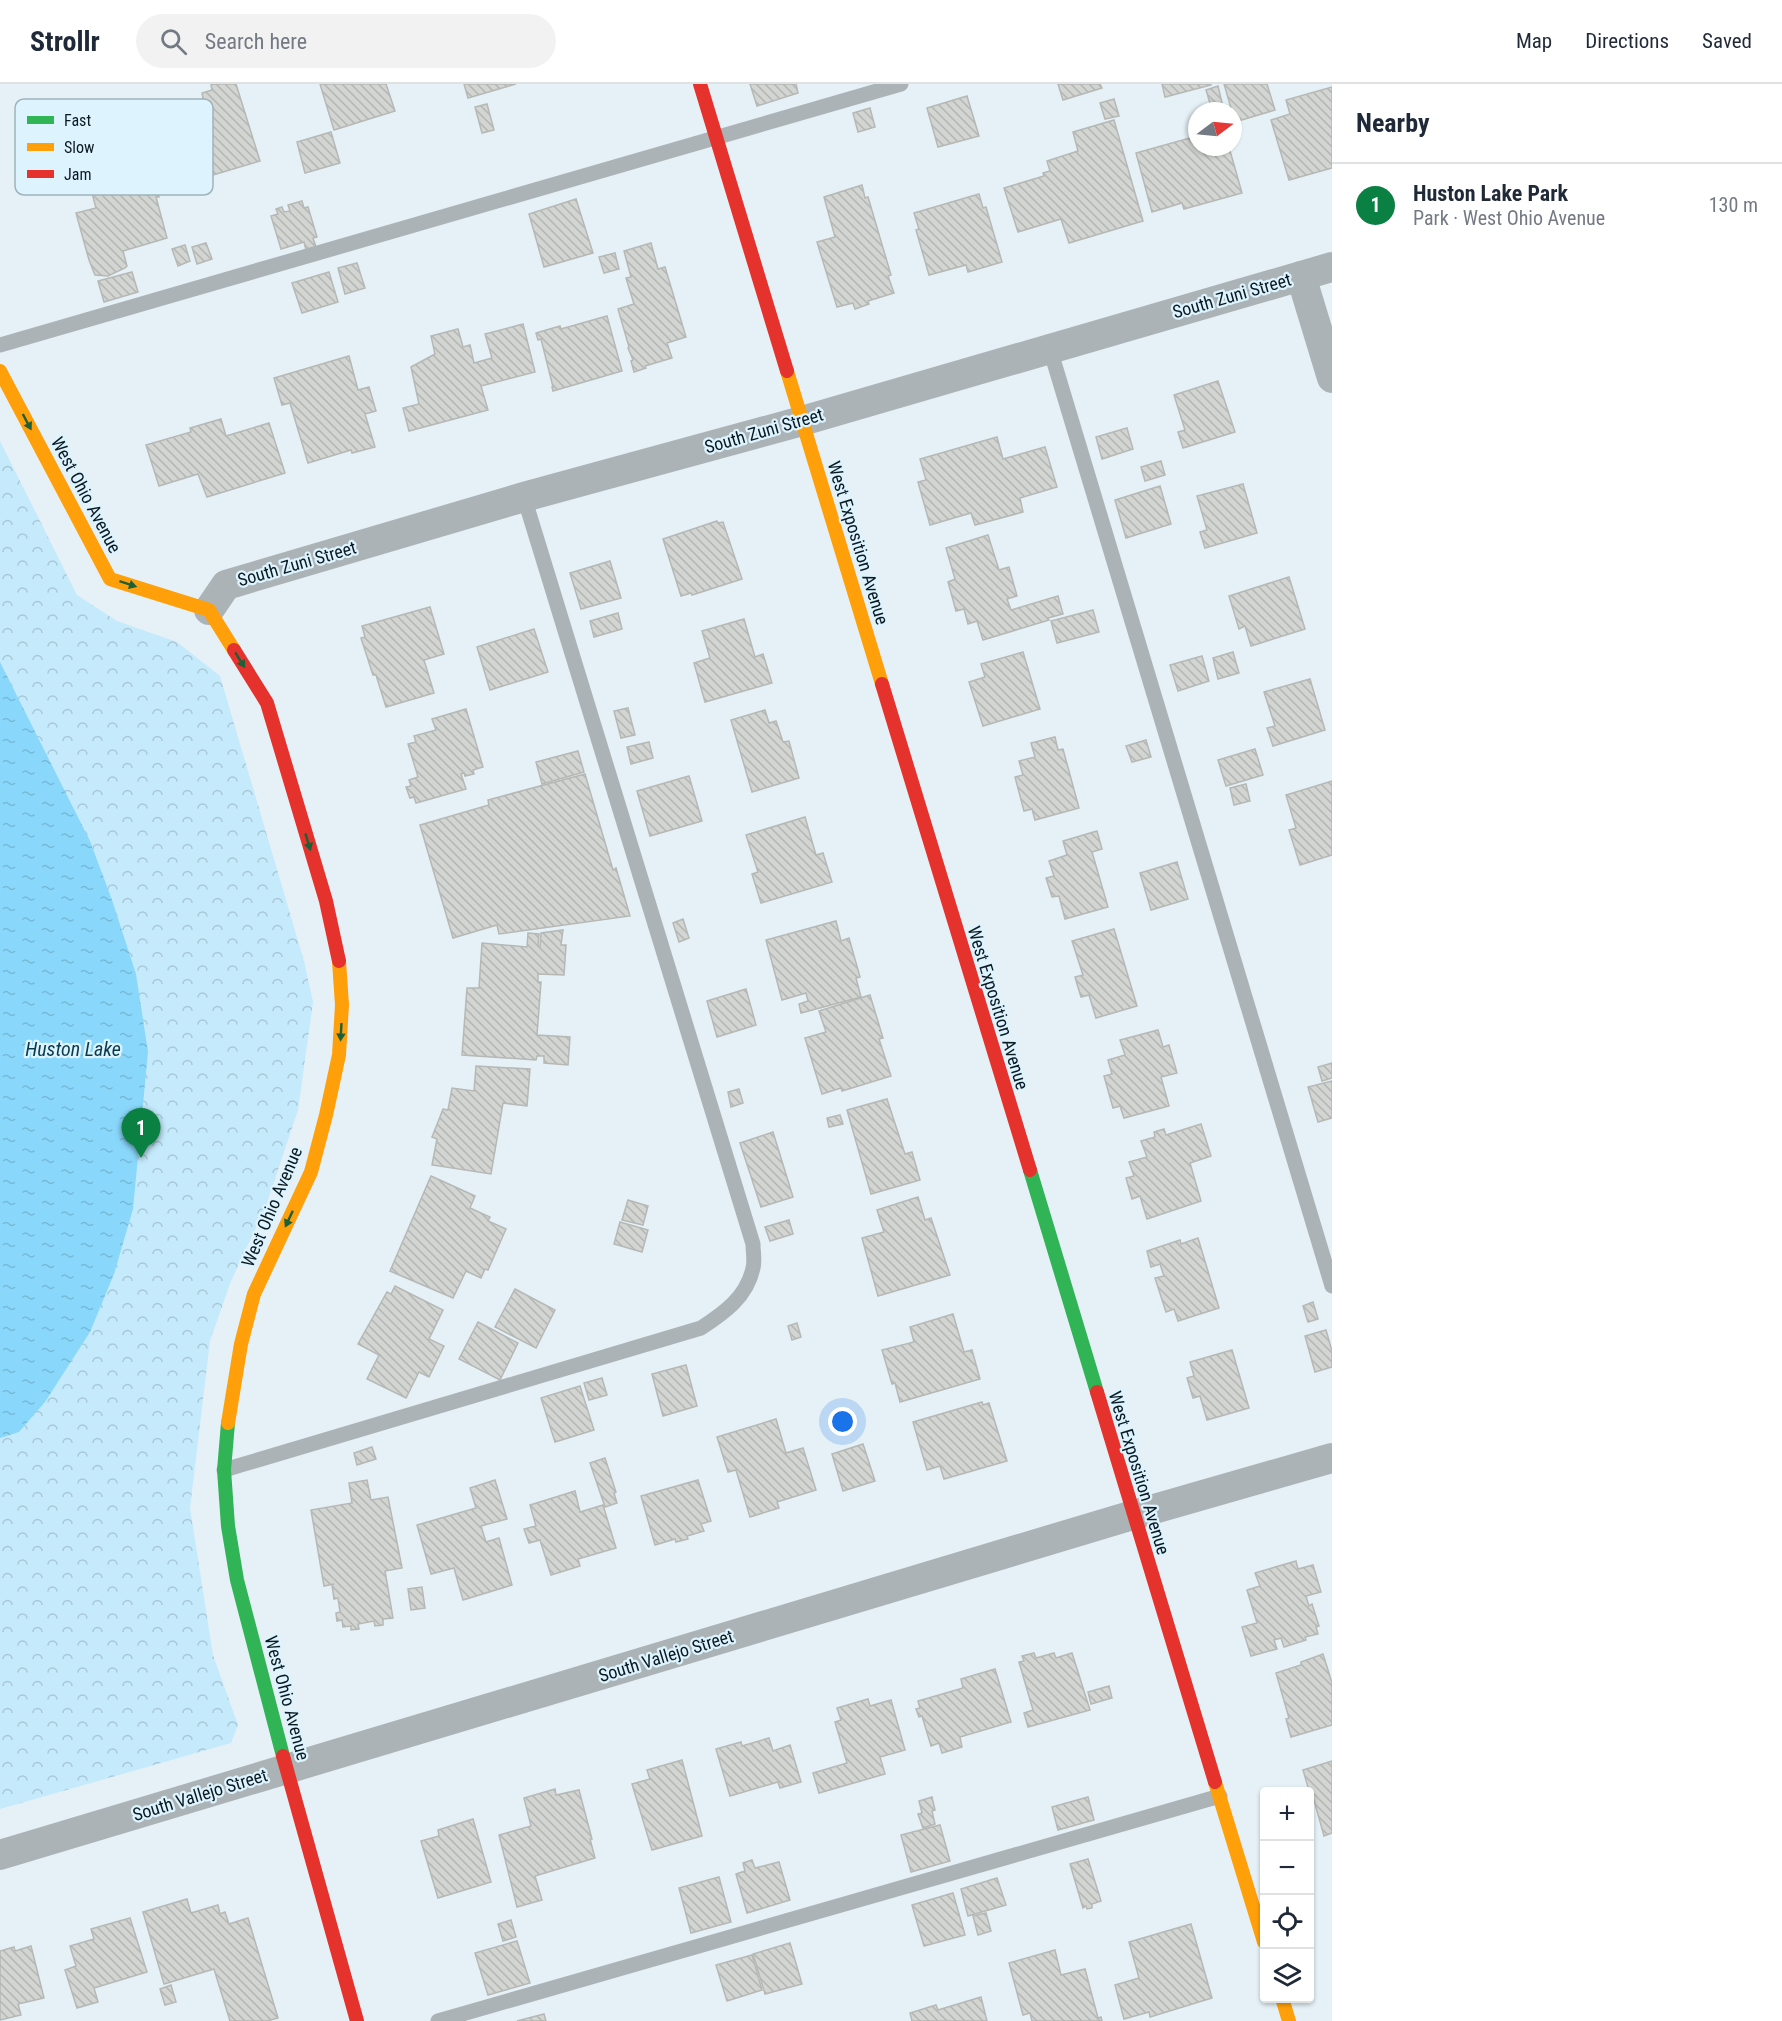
<!DOCTYPE html>
<meta charset="utf-8">
<style>
:root{--surface:#fff;--page:#f2f2f3;--text:#1f2937;--muted:#747a83;--line:#e0e1e3;--accent:#0b8043}
body{margin:0;font-family:"Roboto Condensed",sans-serif;background:var(--page);color:var(--text)}
.controls{position:absolute;right:18px;bottom:18px;display:grid;overflow:hidden;border-radius:6px;box-shadow:0 2px 4px #0004}
.controls button{width:54px;height:54px;display:grid;place-items:center;padding:0;border:0;border-bottom:2px solid var(--line);background:var(--surface);color:var(--text);font:30px sans-serif}
.compass{position:absolute;left:1188px;top:18px;width:54px;height:54px;border-radius:50%;background:var(--surface);box-shadow:0 2px 4px #0004;rotate:74deg}
.you{position:absolute;left:843px;top:1338px;width:21px;height:21px;margin:-15px;border:4px solid #fff;border-radius:50%;background:#1a73e8;box-shadow:0 0 0 9px #1a73e833}
.badge{display:grid;place-items:center;width:39px;height:39px;border-radius:50%;background:var(--accent);color:#fff;font-size:20px;font-weight:700}
.pin{position:absolute;translate:-50% -50px;filter:drop-shadow(0 2px 3px #0008)}
.pin::after{content:'';position:absolute;top:32px;width:21px;height:18px;background:inherit;clip-path:polygon(0 0,100% 0,50% 100%)}
.list{margin:0;padding:0;list-style:none}
h2{display:flex;justify-content:space-between;align-items:center;height:78px;margin:0;padding:0 24px;font-size:26px}
h2 small{font-size:20px;font-weight:400;color:var(--muted)}
.list li{display:grid;grid-template-columns:39px 1fr auto;gap:18px;align-items:center;box-sizing:border-box;height:84px;padding:0 24px;border-top:2px solid var(--line)}
.list b{display:block;font-size:22px;white-space:nowrap}
.list p{margin:0;font-size:20px;white-space:nowrap;color:var(--muted)}
.list em{font-size:20px;font-style:normal;color:var(--muted)}
.icon{flex:none;width:33px;height:33px;fill:none;stroke:currentColor;stroke-width:2;stroke-linecap:round;stroke-linejoin:round}
.map{position:relative;flex:none;width:1332px;height:1937px;overflow:hidden}
header{display:flex;align-items:center;gap:36px;box-sizing:border-box;height:84px;padding:0 30px;background:var(--surface);border-bottom:2px solid var(--line)}
header strong{font-size:28px}
nav{display:flex;gap:33px;margin-inline-start:auto;font-size:21px}
.search{width:420px;height:54px;background:var(--page);display:flex;align-items:center;gap:15px;box-sizing:border-box;padding:0 21px;border-radius:33px;color:var(--muted);font-size:22px}
main{display:flex}
aside{flex:1;background:var(--surface)}
.map>svg:first-child{display:block}
</style>
<header>
<strong>Strollr</strong>
<div class="search"><svg class="icon" aria-label="search" viewBox="0 0 24 24"><circle cx="10" cy="10" r="6"/><path d="M15 15l6 6"/></svg>Search here</div>
<nav><a>Map</a><a>Directions</a><a>Saved</a></nav>
</header>
<main>
<div class="map">
<svg width="1332" height="1937" viewBox="0 0 1332 1937">
<defs>
<pattern id="park-crowns" width="20" height="18" patternUnits="userSpaceOnUse" patternTransform="scale(1.5)"><rect width="20" height="18" fill="#c5eafb"/><path d="M2 6a3 3 0 1 1 6 0M12 15a3 3 0 1 1 6 0" fill="none" stroke="#a8c8d7"/></pattern>
<pattern id="water-ripples" width="26" height="14" patternUnits="userSpaceOnUse" patternTransform="scale(1.5)"><rect width="26" height="14" fill="#89d8fb"/><path d="M2 4q2-2 4 0t4 0M15 11q2-2 4 0t4 0" fill="none" stroke="#75b9d7"/></pattern>
<pattern id="building-back-hatch" width="6" height="6" patternUnits="userSpaceOnUse" patternTransform="scale(1.5)"><rect width="6" height="6" fill="#d3d5d2"/><path d="M-1 5l2 2M0 0l6 6M5-1l2 2" fill="none" stroke="#b4b6b4"/></pattern>
</defs>
<rect width="100%" height="100%" fill="#e5f1f7"/>
<polygon fill="url(#park-crowns)" points="0,357 77,511 117,537 177,558 220,592 304,877 313,918 298,1026 266,1122 231,1197 210,1257 190,1424 213,1571 238,1641 231,1659 0,1725"/>
<polygon fill="url(#water-ripples)" points="0,578 90,757 112,816 136,890 148,968 133,1125 114,1190 90,1248 45,1318 19,1348 0,1354"/>
<g fill="url(#building-back-hatch)" stroke="#b6b8b5" stroke-width="1.5">
<polygon points="214,0 236,0 260,77 206,93 182,21 203,15 202,9 212,6 211,1"/>
<polygon points="320,0 386,0 395,27 334,46"/>
<polygon points="464,0 516,0 468,14"/>
<polygon points="750,0 796,0 798,9 757,22"/>
<polygon points="1058,0 1100,0 1102,4 1063,16"/>
<polygon points="1162,0 1211,0 1211,1 1165,13"/>
<polygon points="1224,0 1267,0 1275,26 1235,38"/>
<polygon points="1218,2 1223,23 1212,26 1206,6"/>
<polygon points="1332,3 1332,84 1289,96 1271,36 1290,30 1286,16"/>
<polygon points="967,12 979,52 938,63 927,24"/>
<polygon points="1114,15 1119,32 1105,35 1100,19"/>
<polygon points="145,18 159,64 147,68 159,113 156,113 167,154 123,167 127,182 125,184 108,192 95,191 89,176 76,129 96,124 85,84 72,87 58,38 93,31 93,29 115,22 117,26"/>
<polygon points="487,20 494,46 482,49 475,23"/>
<polygon points="870,24 875,43 858,48 853,29"/>
<polygon points="1114,36 1143,137 1069,159 1061,135 1018,148 1004,104 1044,92 1043,89 1050,87 1047,77 1078,67 1073,48"/>
<polygon points="331,48 340,79 305,89 297,58"/>
<polygon points="1197,52 1197,63 1229,63 1242,109 1184,125 1182,119 1152,128 1136,69"/>
<polygon points="862,101 865,114 868,113 891,191 888,192 894,209 868,217 869,220 855,225 853,219 837,223 817,158 835,153 824,113"/>
<polygon points="979,110 983,124 986,123 1002,178 968,188 966,181 929,191 916,146 919,145 914,129"/>
<polygon points="576,115 593,169 544,183 529,130"/>
<polygon points="302,117 304,124 308,123 317,153 313,154 316,163 306,166 304,158 281,165 271,132 278,130 276,125 282,123 284,128 290,127 288,121"/>
<polygon points="206,159 212,175 197,180 192,163"/>
<polygon points="651,159 658,185 665,183 686,253 667,259 672,274 645,282 646,284 634,288 631,277 633,276 628,264 629,263 618,225 634,220 626,194 631,193 624,167"/>
<polygon points="185,161 190,177 178,182 172,165"/>
<polygon points="615,169 619,185 604,189 599,173"/>
<polygon points="357,179 365,204 345,210 338,184"/>
<polygon points="132,188 138,208 104,218 98,197"/>
<polygon points="329,188 338,218 302,229 292,199"/>
<polygon points="607,232 622,287 553,307 552,303 553,303 541,255 538,256 536,249 560,242 561,245"/>
<polygon points="523,240 535,288 481,302 488,326 409,347 403,324 419,320 411,283 435,270 431,252 458,245 463,263 470,261 474,279 492,274 485,250"/>
<polygon points="349,272 358,306 369,303 376,327 365,330 375,363 352,369 351,366 308,379 290,319 282,321 274,294"/>
<polygon points="1218,297 1235,348 1183,364 1178,348 1185,346 1174,311"/>
<polygon points="221,335 226,352 269,339 285,389 207,413 198,390 159,402 146,361 191,348 190,344"/>
<polygon points="1127,344 1133,365 1102,375 1096,353"/>
<polygon points="997,353 1003,375 1045,363 1057,403 1020,414 1023,428 975,441 971,429 930,441 918,398 926,396 920,375"/>
<polygon points="1161,377 1165,391 1145,397 1141,383"/>
<polygon points="1243,400 1257,449 1205,464 1200,448 1207,446 1197,412"/>
<polygon points="1160,402 1171,440 1126,454 1115,416"/>
<polygon points="717,437 718,439 723,438 742,495 692,511 691,509 681,512 663,455"/>
<polygon points="988,451 999,486 1009,483 1017,512 1007,515 1011,526 1058,512 1063,530 1048,534 1049,536 983,556 977,537 968,540 964,525 956,527 948,498 955,495 946,464"/>
<polygon points="610,477 621,514 581,525 570,489"/>
<polygon points="1289,493 1305,545 1251,562 1245,542 1239,545 1229,512"/>
<polygon points="430,523 444,570 424,576 434,609 386,623 376,591 373,591 361,554 365,553 362,542"/>
<polygon points="1093,526 1099,548 1057,559 1051,537"/>
<polygon points="618,529 622,545 594,553 590,537"/>
<polygon points="744,535 755,573 763,570 772,599 705,618 694,579 710,574 702,547"/>
<polygon points="534,545 548,588 490,606 477,563"/>
<polygon points="1023,568 1040,625 983,642 969,598 985,593 981,580"/>
<polygon points="1233,568 1239,589 1218,595 1213,574"/>
<polygon points="1202,572 1209,597 1178,607 1170,581"/>
<polygon points="1310,595 1325,646 1273,662 1267,644 1275,642 1264,608"/>
<polygon points="628,624 635,651 621,654 614,627"/>
<polygon points="466,625 483,683 473,686 474,690 465,692 464,689 461,690 466,705 416,719 414,713 410,714 406,703 411,702 409,696 418,693 408,660 416,658 414,652 436,646 432,635"/>
<polygon points="765,626 769,639 776,637 783,658 789,657 799,694 752,708 731,636"/>
<polygon points="1055,653 1058,666 1063,665 1079,724 1035,736 1032,725 1024,727 1015,693 1023,691 1019,677 1035,673 1031,659"/>
<polygon points="1146,656 1151,673 1132,678 1126,662"/>
<polygon points="649,658 653,674 631,680 627,663"/>
<polygon points="1255,665 1263,691 1226,702 1218,676"/>
<polygon points="578,667 584,688 542,700 536,678"/>
<polygon points="585,690 613,786 616,784 630,832 499,850 497,841 453,854 420,741 489,721 488,716"/>
<polygon points="689,692 702,737 650,752 637,707"/>
<polygon points="1332,697 1332,771 1300,781 1289,746 1296,744 1286,711"/>
<polygon points="1246,700 1250,717 1234,721 1230,704"/>
<polygon points="805,733 816,771 823,769 832,798 761,819 752,790 758,788 746,751"/>
<polygon points="1097,747 1102,765 1092,768 1108,823 1065,835 1059,812 1052,813 1046,794 1054,792 1049,777 1067,771 1063,757"/>
<polygon points="1177,778 1188,815 1151,826 1140,789"/>
<polygon points="683,835 689,854 679,858 673,839"/>
<polygon points="836,837 841,857 849,854 860,893 856,894 861,913 801,929 799,920 808,917 806,909 782,916 766,856"/>
<polygon points="1114,845 1137,922 1096,934 1089,911 1081,913 1075,893 1083,891 1072,857"/>
<polygon points="563,846 561,861 566,861 564,891 538,890 538,898 541,898 537,951 570,953 568,981 544,979 544,972 537,972 536,976 462,971 467,904 479,904 482,859 527,863 528,849 539,850 538,862 540,863 541,849"/>
<polygon points="746,905 756,941 717,953 707,917"/>
<polygon points="870,911 883,954 879,955 891,992 842,1007 841,1004 822,1010 805,954 826,948 819,927"/>
<polygon points="1158,946 1163,963 1169,961 1177,989 1161,993 1169,1022 1124,1034 1120,1022 1113,1024 1104,992 1112,990 1108,976 1125,971 1120,956"/>
<polygon points="1332,979 1332,994 1322,997 1318,983"/>
<polygon points="476,982 530,985 527,1022 503,1019 491,1090 432,1081 437,1055 432,1053 443,1025 448,1026 452,1004 474,1007"/>
<polygon points="1332,997 1332,1034 1318,1038 1308,1003"/>
<polygon points="739,1005 743,1019 731,1023 728,1008"/>
<polygon points="887,1015 905,1070 912,1068 920,1096 871,1110 847,1026"/>
<polygon points="840,1031 843,1040 829,1043 827,1034"/>
<polygon points="1201,1040 1211,1072 1190,1079 1201,1117 1147,1135 1140,1112 1132,1115 1126,1094 1134,1092 1129,1078 1147,1073 1141,1057 1155,1053 1154,1048 1164,1045 1166,1051"/>
<polygon points="773,1048 793,1113 761,1123 740,1059"/>
<polygon points="431,1092 475,1112 470,1124 490,1133 488,1137 506,1145 488,1186 485,1185 481,1194 466,1187 453,1214 390,1187"/>
<polygon points="918,1113 925,1136 931,1134 950,1191 878,1212 862,1154 884,1148 877,1126"/>
<polygon points="628,1116 648,1122 643,1141 622,1136"/>
<polygon points="789,1136 793,1150 770,1157 765,1143"/>
<polygon points="620,1138 648,1146 642,1168 614,1160"/>
<polygon points="1198,1154 1219,1224 1178,1237 1174,1225 1166,1228 1155,1194 1164,1192 1160,1180 1151,1183 1147,1167 1180,1156 1181,1160"/>
<polygon points="395,1202 443,1226 429,1255 444,1262 429,1293 419,1288 406,1314 367,1295 379,1271 358,1260 387,1208 391,1210"/>
<polygon points="515,1205 555,1226 536,1264 495,1243"/>
<polygon points="1313,1218 1318,1235 1308,1238 1303,1222"/>
<polygon points="953,1230 964,1268 972,1266 980,1295 900,1318 895,1299 892,1300 882,1266 914,1258 910,1243"/>
<polygon points="478,1238 518,1259 500,1296 459,1275"/>
<polygon points="797,1239 801,1253 792,1256 788,1242"/>
<polygon points="1326,1246 1332,1267 1332,1283 1315,1288 1305,1252"/>
<polygon points="1232,1266 1249,1324 1207,1336 1200,1312 1193,1314 1187,1294 1194,1292 1190,1278"/>
<polygon points="686,1281 697,1322 663,1332 652,1290"/>
<polygon points="602,1294 607,1311 589,1316 584,1299"/>
<polygon points="580,1302 594,1346 555,1358 541,1314"/>
<polygon points="982,1318 983,1321 989,1319 1007,1377 944,1395 940,1382 927,1386 913,1338"/>
<polygon points="776,1335 786,1369 803,1364 816,1406 777,1418 779,1424 750,1433 736,1386 728,1388 717,1353"/>
<polygon points="863,1360 875,1397 843,1407 832,1370"/>
<polygon points="372,1363 376,1375 357,1381 354,1369"/>
<polygon points="605,1374 616,1408 614,1409 617,1419 605,1423 590,1379"/>
<polygon points="367,1396 371,1416 388,1413 402,1484 385,1487 393,1534 383,1535 383,1541 375,1542 374,1537 358,1540 359,1545 351,1546 351,1542 343,1543 342,1536 337,1537 336,1529 340,1528 338,1514 334,1515 332,1501 334,1500 324,1502 311,1426 352,1419 349,1399"/>
<polygon points="495,1396 507,1435 481,1442 486,1458 499,1454 512,1501 463,1516 454,1484 431,1490 417,1441 476,1424 470,1404"/>
<polygon points="698,1396 711,1437 701,1440 704,1447 687,1452 688,1455 676,1458 675,1455 655,1461 641,1412"/>
<polygon points="575,1407 580,1428 603,1421 616,1464 578,1475 580,1482 551,1491 540,1456 529,1459 524,1445 536,1442 530,1421"/>
<polygon points="1296,1477 1298,1485 1313,1481 1321,1508 1306,1512 1309,1522 1312,1520 1319,1542 1316,1543 1318,1550 1305,1553 1306,1556 1284,1563 1281,1554 1274,1556 1277,1565 1251,1572 1242,1543 1257,1539 1247,1506 1260,1502 1255,1489"/>
<polygon points="422,1503 425,1524 411,1526 408,1505"/>
<polygon points="1034,1569 1036,1574 1054,1569 1056,1574 1072,1569 1090,1626 1028,1643 1024,1629 1033,1626 1019,1578 1024,1577 1022,1572"/>
<polygon points="1323,1570 1332,1599 1332,1641 1291,1653 1286,1635 1289,1634 1276,1589 1301,1581 1301,1578"/>
<polygon points="995,1585 1011,1638 960,1653 962,1663 942,1669 939,1659 931,1662 922,1632 919,1633 916,1625 920,1624 918,1617 963,1604 961,1595"/>
<polygon points="1109,1602 1112,1614 1091,1620 1088,1608"/>
<polygon points="868,1615 870,1622 891,1616 905,1666 880,1673 885,1690 819,1709 813,1689 847,1679 835,1638 841,1636 837,1624"/>
<polygon points="769,1654 773,1667 790,1661 801,1698 780,1704 778,1698 730,1712 716,1665 741,1658 742,1662"/>
<polygon points="682,1676 702,1752 652,1766 632,1700 650,1695 647,1686"/>
<polygon points="1332,1677 1332,1749 1324,1752 1312,1709 1310,1710 1303,1686"/>
<polygon points="555,1705 556,1711 579,1706 592,1755 590,1755 595,1774 535,1792 542,1816 517,1823 499,1751 531,1742 524,1714"/>
<polygon points="932,1713 935,1726 932,1727 935,1740 923,1744 918,1730 922,1729 919,1717"/>
<polygon points="1088,1713 1094,1736 1058,1746 1052,1723"/>
<polygon points="473,1735 491,1798 438,1814 421,1757 439,1752 438,1746"/>
<polygon points="940,1741 950,1777 911,1788 901,1751"/>
<polygon points="1088,1775 1101,1817 1092,1820 1092,1824 1087,1825 1086,1822 1083,1824 1070,1780"/>
<polygon points="752,1776 755,1784 779,1778 790,1816 747,1829 736,1790 745,1787 743,1779"/>
<polygon points="719,1793 731,1838 691,1849 679,1804"/>
<polygon points="997,1794 1006,1821 968,1832 961,1805"/>
<polygon points="953,1809 965,1851 924,1862 912,1821"/>
<polygon points="187,1815 191,1829 218,1821 220,1830 225,1828 229,1840 248,1834 278,1934 267,1937 230,1937 214,1885 164,1900 143,1828"/>
<polygon points="986,1829 991,1847 978,1851 973,1832"/>
<polygon points="130,1834 147,1888 94,1904 98,1918 77,1924 65,1886 76,1882 70,1862 94,1855 91,1845"/>
<polygon points="511,1836 516,1853 503,1857 498,1840"/>
<polygon points="1191,1840 1212,1914 1150,1933 1149,1928 1124,1935 1115,1901 1139,1894 1129,1858"/>
<polygon points="517,1857 530,1899 488,1911 475,1869"/>
<polygon points="790,1859 802,1900 765,1910 753,1870"/>
<polygon points="31,1862 44,1914 18,1920 21,1931 0,1936 0,1867 14,1863 15,1867"/>
<polygon points="1055,1866 1061,1891 1085,1885 1098,1934 1101,1933 1102,1937 1032,1937 1030,1929 1023,1931 1009,1879"/>
<polygon points="752,1871 762,1906 727,1917 716,1881"/>
<polygon points="171,1901 176,1918 165,1921 160,1905"/>
<polygon points="981,1913 987,1937 912,1937 910,1929 936,1921 938,1926"/>
<polygon points="544,1930 546,1937 517,1937"/>
</g>
<g fill="none" stroke-linecap="round" stroke-linejoin="round">
<g stroke="#acb3b6" stroke-width="15">
<polyline points="0,261 901,0"/>
<polyline points="1050,265 1332,1202"/>
<path d="M224 1386 701 1244C724 1229 747 1213 753 1184 755 1177 753 1168 753 1160L524 413"/>
<polyline points="438,1937 1220,1712"/>
</g>
<g stroke="#acb3b6" stroke-width="30">
<polyline points="1301,192 1332,294"/>
<polyline points="209,526 226,501 524,413 802,337 1332,183"/>
<polyline points="0,1771 1133,1431 1332,1374"/>
</g>
<g stroke="#30b455" stroke-width="14">
<polyline points="1030,1086 1097,1308"/>
<polyline points="228,1339 224,1386 228,1442 237,1496 283,1672"/>
</g>
<g stroke="#ff9f0a" stroke-width="14">
<polyline points="0,287 110,495 209,526 234,566"/>
<polyline points="787,287 882,600"/>
<polyline points="228,1339 241,1260 254,1210 311,1088 326,1031 339,971 342,921 339,877"/>
<polyline points="1215,1698 1264,1858"/>
<polyline points="1282,1914 1289,1937"/>
</g>
<g stroke="#e5322d" stroke-width="14">
<polyline points="700,0 787,287"/>
<polyline points="234,566 267,619 326,817 339,877"/>
<polyline points="882,600 1030,1086"/>
<polyline points="1097,1308 1215,1698"/>
<polyline points="283,1672 357,1937"/>
</g>
</g>
<defs><path id="oneway-solid" d="M-6-.8H1V-3.2L6.5 0L1 3.2V.8H-6Z" transform="scale(1.5)"/></defs>
<g fill="#1c5f38">
<use href="#oneway-solid" transform="translate(27 338) rotate(62)"/>
<use href="#oneway-solid" transform="translate(128 500) rotate(18)"/>
<use href="#oneway-solid" transform="translate(240 576) rotate(58)"/>
<use href="#oneway-solid" transform="translate(308 758) rotate(73)"/>
<use href="#oneway-solid" transform="translate(341 948) rotate(93)"/>
<use href="#oneway-solid" transform="translate(289 1135) rotate(115)"/>
</g>
<g text-anchor="middle" stroke-width="4.5" stroke-linejoin="round" paint-order="stroke">
<g font-size="18" fill="#0b1920" stroke="#ddf4ff">
<text transform="translate(1232 212) rotate(-16)" y="6">South Zuni Street</text>
<text transform="translate(764 347) rotate(-16)" y="6">South Zuni Street</text>
<text transform="translate(86 411) rotate(62)" y="6">West Ohio Avenue</text>
<text transform="translate(858 459) rotate(73)" y="6">West Exposition Avenue</text>
<text transform="translate(297 480) rotate(-16)" y="6">South Zuni Street</text>
<text transform="translate(998 924) rotate(73)" y="6">West Exposition Avenue</text>
<text transform="translate(272 1123) rotate(-67)" y="6">West Ohio Avenue</text>
<text transform="translate(1139 1389) rotate(73)" y="6">West Exposition Avenue</text>
<text transform="translate(666 1572) rotate(-17)" y="6">South Vallejo Street</text>
<text transform="translate(287 1614) rotate(75)" y="6">West Ohio Avenue</text>
<text transform="translate(200 1711) rotate(-17)" y="6">South Vallejo Street</text>
</g>
<g font-size="20" font-style="italic" fill="#093b4e" stroke="#ddf4ff">
<text x="73" y="972">Huston Lake</text>
</g>
</g>
<rect x="15" y="15" width="198" height="96" rx="9" fill="#ddf4ff" stroke="#9eb2bc" stroke-width="1.5"/>
<rect x="27" y="32" width="27" height="8" fill="#30b455"/>
<rect x="27" y="59" width="27" height="8" fill="#ff9f0a"/>
<rect x="27" y="86" width="27" height="8" fill="#e5322d"/>
<g font-size="16" fill="#0b1920">
<text x="64" y="42">Fast</text>
<text x="64" y="69">Slow</text>
<text x="64" y="96">Jam</text>
</g>
</svg>
<div class="controls">
<button>+</button>
<button>−</button>
<button><svg class="icon" aria-label="locate" viewBox="0 0 24 24"><circle cx="12" cy="12" r="6"/><path d="M12 2v4M12 18v4M2 12h4M18 12h4"/></svg></button>
<button><svg class="icon" aria-label="layers" viewBox="0 0 24 24"><path d="M12 4l9 5-9 5-9-5zM3 14l9 5 9-5"/></svg></button>
</div>
<svg class="compass" viewBox="-18 -18 36 36"><path d="M0-13l5 13h-10z" fill="#e53935"/><path d="M0 13l5-13h-10z" fill="#747a83"/></svg>
<div class="you"></div>
<div class="pin badge" style="left:141px;top:1074px">1</div>
</div>
<aside>
<h2>Nearby<small></small></h2>
<ul class="list">
<li><span class="badge">1</span><div><b>Huston Lake Park</b><p>Park · West Ohio Avenue</p></div><em>130 m</em></li>
</ul>
</aside>
</main>
